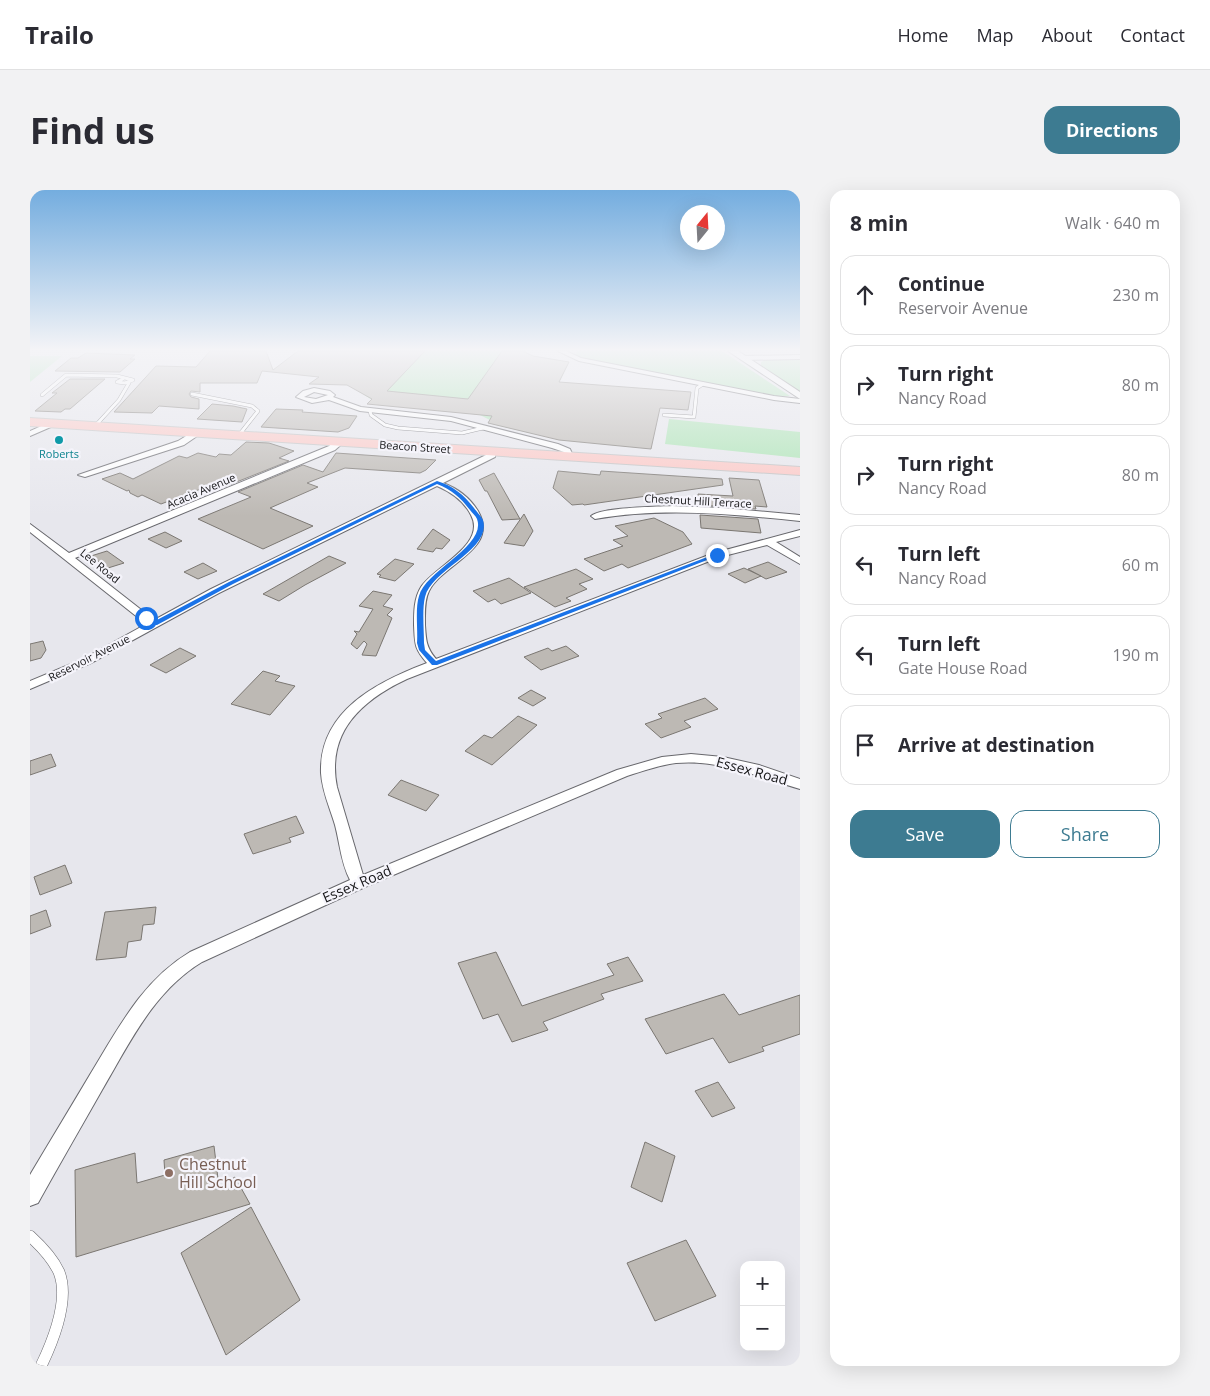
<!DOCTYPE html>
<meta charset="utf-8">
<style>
:root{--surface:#fff;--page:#f2f2f3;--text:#2b2b33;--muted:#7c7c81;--line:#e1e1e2;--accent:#3d7b91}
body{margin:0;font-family:"Open Sans",sans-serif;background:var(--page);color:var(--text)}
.controls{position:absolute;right:15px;bottom:15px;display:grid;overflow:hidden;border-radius:10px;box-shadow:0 5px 20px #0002}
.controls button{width:45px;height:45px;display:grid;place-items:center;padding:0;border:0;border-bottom:1px solid var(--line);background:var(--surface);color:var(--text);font:25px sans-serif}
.compass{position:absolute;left:650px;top:15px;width:45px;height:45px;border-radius:50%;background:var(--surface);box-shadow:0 5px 20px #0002;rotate:18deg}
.stop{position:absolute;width:15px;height:15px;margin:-11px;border:4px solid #1a73e8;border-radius:50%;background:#fff}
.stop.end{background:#1a73e8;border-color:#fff;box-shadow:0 1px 5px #0008}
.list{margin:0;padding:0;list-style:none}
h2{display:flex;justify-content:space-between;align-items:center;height:65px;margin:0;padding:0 20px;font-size:21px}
h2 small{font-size:16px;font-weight:400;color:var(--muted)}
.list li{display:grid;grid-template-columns:32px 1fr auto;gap:15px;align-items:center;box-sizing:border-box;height:80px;margin:0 10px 10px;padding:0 10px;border:1px solid var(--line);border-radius:15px}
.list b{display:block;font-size:19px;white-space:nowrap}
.list p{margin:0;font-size:16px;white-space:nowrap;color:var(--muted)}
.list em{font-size:16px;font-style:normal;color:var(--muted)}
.actions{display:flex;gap:10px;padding:15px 20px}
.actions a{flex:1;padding:11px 0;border:1px solid var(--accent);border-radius:15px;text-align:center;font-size:18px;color:var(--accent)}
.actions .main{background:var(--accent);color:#fff}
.icon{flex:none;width:28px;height:28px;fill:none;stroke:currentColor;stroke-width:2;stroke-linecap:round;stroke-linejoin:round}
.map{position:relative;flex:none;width:770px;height:1176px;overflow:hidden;border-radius:15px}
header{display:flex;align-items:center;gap:30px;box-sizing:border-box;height:70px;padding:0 25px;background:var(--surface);border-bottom:1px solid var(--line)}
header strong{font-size:24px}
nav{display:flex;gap:28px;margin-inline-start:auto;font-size:18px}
.intro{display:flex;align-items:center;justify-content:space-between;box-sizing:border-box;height:120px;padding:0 30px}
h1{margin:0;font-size:35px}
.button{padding:12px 22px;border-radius:15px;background:var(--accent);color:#fff;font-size:18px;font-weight:700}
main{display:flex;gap:30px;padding:0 30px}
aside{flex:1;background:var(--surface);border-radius:15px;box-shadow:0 5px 20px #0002}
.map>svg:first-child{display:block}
</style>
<header>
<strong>Trailo</strong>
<nav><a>Home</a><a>Map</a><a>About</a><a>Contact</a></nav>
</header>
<div class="intro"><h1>Find us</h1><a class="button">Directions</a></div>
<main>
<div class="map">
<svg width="770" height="1176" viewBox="0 0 770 1176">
<rect width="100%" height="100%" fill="#e7e7ed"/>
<g fill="#abe4b4">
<polygon points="374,161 493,161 499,165 539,172 504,244 458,233 460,230 450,225 342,210 328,201"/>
<polygon points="548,161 692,161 760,206 744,207 554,168 545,165"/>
<polygon points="0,166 32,166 0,192"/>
<polygon points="770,169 770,203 731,176 731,172 735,170"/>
<polygon points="639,229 770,242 770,268 635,254"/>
</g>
<g fill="#bdb9b4" stroke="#7b7772">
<polygon points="180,161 236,161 243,180 268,161 395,161 357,201 438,209 472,161 493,161 503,166 539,172 529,192 661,202 658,220 630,218 621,259 529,250 458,233 462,226 337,214 342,209 317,195 279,194 289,187 232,181 227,193 170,193 170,202 161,201 159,204 161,207 169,209 169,219 129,216 122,223 84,222 126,176 166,177"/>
<polygon points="56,163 105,165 100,169 105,169 90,182 25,181 41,168 48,168"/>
<polygon points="40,189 75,189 40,219 35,219 31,222 5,221 27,203 22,203"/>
<polygon points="182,214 203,216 217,219 212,232 167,229"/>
<polygon points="246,219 273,220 272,222 327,226 319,238 308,242 231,237"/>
<polygon points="216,252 239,253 264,261 249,268 259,271 194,297 184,294 131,314 112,305 108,307 100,303 99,300 97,301 72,289 90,283 103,289 149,266 157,268 168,263 186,267 189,264 201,265"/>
<polygon points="306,263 406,270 396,280 390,283 315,278 277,293 288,297 240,318 283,336 233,359 168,329 221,307 208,302 273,275 293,282"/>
<polygon points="528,281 570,285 571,281 692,289 693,295 554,315 553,314 542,315 523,298"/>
<polygon points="464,283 490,329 472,330 457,301 455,301 449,290"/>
<polygon points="699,288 729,290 737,317 725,316 726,319 669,315 668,304 703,306"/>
<polygon points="494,324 503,341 494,356 474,353"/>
<polygon points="670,325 728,329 731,343 671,338"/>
<polygon points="624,328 653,342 662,354 598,378 592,374 574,381 554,369 593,356 583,350 598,346 585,336"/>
<polygon points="403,339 420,350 412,359 406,358 403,362 387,359"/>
<polygon points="135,342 152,351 136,358 118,349"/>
<polygon points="77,361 94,373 78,378 61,366"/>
<polygon points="299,366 316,373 275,395 249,411 233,404"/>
<polygon points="365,369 384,374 365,391 349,387 351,385 347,384"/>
<polygon points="738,372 757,382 736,389 718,379"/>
<polygon points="173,373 187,381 168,389 154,382"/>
<polygon points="714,378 731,386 715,393 698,384"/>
<polygon points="546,379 563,389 549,394 557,399 536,408 541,411 525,417 494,397"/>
<polygon points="479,388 501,403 471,414 465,409 458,412 443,401"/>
<polygon points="343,401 362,405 353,416 363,419 357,425 362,428 346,466 332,465 337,454 334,451 327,459 321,454 327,444 324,441 329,442 343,419 329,416"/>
<polygon points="13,451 16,460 11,468 0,471 0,454"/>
<polygon points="536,456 549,466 511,480 494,467 518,458 522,461"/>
<polygon points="150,458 166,466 136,483 120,475"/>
<polygon points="233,481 250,486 245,491 265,496 240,525 201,514"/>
<polygon points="501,500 516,508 503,516 488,508"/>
<polygon points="675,508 688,519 654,531 661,537 631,548 615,534 632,528 628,524"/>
<polygon points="488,526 507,535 462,575 435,561 454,545 462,548"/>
<polygon points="21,564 26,576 0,585 0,571"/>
<polygon points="371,590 409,605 396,621 358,605"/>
<polygon points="266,626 274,643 259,648 261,652 223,664 214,644"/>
<polygon points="35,675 42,693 10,705 4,687"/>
<polygon points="126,717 124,734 113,735 111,750 98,752 96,767 66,770 75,722"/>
<polygon points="16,720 21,736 0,744 0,726"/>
<polygon points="466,762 492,816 584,785 577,774 598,767 613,791 571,804 574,809 513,832 518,840 482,852 468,824 453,829 428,773"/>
<polygon points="694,804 709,825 770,805 770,844 732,857 734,861 699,873 683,848 636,864 615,829"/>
<polygon points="688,892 705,918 682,927 665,901"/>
<polygon points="615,952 645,966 632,1012 601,997"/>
<polygon points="184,956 189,997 205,987 220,1014 46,1067 45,980 105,963 107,993 135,985 134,970"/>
<polygon points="221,1017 270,1110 196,1165 151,1063"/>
<polygon points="656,1050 686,1106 625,1131 597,1073"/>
</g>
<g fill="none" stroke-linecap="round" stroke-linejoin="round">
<defs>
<g id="lane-far1">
<polyline points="162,204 222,216 228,221 209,245"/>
<polyline points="12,205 36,185 87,186 103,190 95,193 87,192 93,189"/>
<polyline points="340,221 341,225 355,235 368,238 432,243 453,238"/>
<polyline points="634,225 664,227 667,198 673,194"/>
<polyline points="66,235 89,210 99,193"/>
</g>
<path id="lane" d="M0 1046C11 1056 23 1069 29 1082 40 1110 23 1151 11 1176"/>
<g id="street">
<polygon points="528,161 536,161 551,168 744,206 770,209 770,213 744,210 549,171"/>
<polygon points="770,165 770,169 712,170 709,168 712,166"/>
<path d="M284 198 300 201 305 205 303 207 331 217 421 227 528 254 540 259 543 266 536 268 534 262 522 258 421 231 330 221 299 210 282 213 266 207 273 201ZM284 202 298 205 286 209 274 207Z"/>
<polygon points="23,231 30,233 0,246 0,241"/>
<polygon points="166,240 173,242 154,255 55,287 48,285 148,251"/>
<path d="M307 250 314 252 305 260 45 368 114 422 126 429 181 399 454 266 458 264 460 259H466L465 267 413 293C427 298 440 308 448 321 470 359 413 373 399 401 394 411 395 424 395 435 396 450 396 457 406 469L684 363 770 340V346L746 352 770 367V374L737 355 690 367 377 489C332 510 296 542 307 597L333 685 587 580 632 567 661 564 693 567 729 575 770 589V599C728 587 690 569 646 573 629 575 613 581 597 586L335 697 172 772C124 801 100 852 72 900 51 937 29 975 8 1013L0 1016V985C20 951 41 917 61 883 89 837 113 790 160 762L320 690C311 673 310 654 305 635 300 618 292 601 291 583 289 521 347 492 397 473 384 458 385 454 384 435 384 422 384 408 391 397 405 376 457 355 441 325 434 311 421 302 407 296L189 403 61 473 0 499V491L53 469 118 433 106 426 0 342V334L39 363 299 256Z"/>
<path d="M642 316 693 318 770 325V331C701 324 634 317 565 329L561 326C572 317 625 317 642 316Z"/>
</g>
<polygon id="secondary" points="698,161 708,161 770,202 770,209"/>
<polygon id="primary" points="0,228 770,277 770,285 0,236"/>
</defs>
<use href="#lane-far1" stroke="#68686d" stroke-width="4"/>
<use href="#lane" stroke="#68686d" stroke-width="12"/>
<use href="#street" stroke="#68686d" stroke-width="2"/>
<use href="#secondary" stroke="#68686d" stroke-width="2"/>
<use href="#primary" stroke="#c2c2c3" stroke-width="2"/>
<use href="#lane-far1" stroke="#fff" stroke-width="3"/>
<use href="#lane" stroke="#fff" stroke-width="11"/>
<use href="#street" fill="#fff" fill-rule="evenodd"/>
<use href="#secondary" fill="#fff" fill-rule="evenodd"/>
<use href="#primary" fill="#fdc8c5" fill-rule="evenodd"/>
</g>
<linearGradient id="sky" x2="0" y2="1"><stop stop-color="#74addf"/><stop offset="0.49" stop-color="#f4f4f7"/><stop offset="1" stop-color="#f4f4f7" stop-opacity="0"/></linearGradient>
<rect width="770" height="326" fill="url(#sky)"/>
<path fill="#1a73e8" d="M407 291C423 296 433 304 444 318 446 321 451 326 453 330 462 360 402 379 395 407 392 419 394 440 394 453L395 460 406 471 685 364 690 365 407 475H402L389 460 387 453C388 440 385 418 389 406 396 380 457 356 447 329 446 326 442 323 440 320 430 307 422 300 407 294L203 394 127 435H123L113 428 116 427 125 431 199 392Z"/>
<circle fill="#0f9aa8" stroke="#f5f4fb" stroke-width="2" cx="29" cy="250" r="5"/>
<circle fill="#8d6e63" stroke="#f5f4fb" stroke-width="2" cx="139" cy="983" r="5"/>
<g text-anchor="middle" stroke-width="4.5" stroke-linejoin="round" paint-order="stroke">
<g font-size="11" fill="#151517" stroke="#f5f4fb">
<text transform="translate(385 257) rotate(4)" y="4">Beacon Street</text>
<text transform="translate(171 301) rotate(-23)" y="4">Acacia Avenue</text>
<text transform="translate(668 311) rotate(3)" y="4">Chestnut Hill Terrace</text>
<text transform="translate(70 376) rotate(39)" y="4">Lee Road</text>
<text transform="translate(59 468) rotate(-27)" y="4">Reservoir Avenue</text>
</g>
<g font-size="11" fill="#0d838f" stroke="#f5f4fb">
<text x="29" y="268">Roberts</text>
</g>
<g font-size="14" fill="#151517" stroke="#f5f4fb">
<text transform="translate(722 581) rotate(15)" y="5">Essex Road</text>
<text transform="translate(327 694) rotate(-23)" y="5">Essex Road</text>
</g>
<g font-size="16" fill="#785e54" stroke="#f5f4fb" text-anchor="start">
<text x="149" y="980">Chestnut<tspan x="149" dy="18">Hill School</tspan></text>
</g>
</g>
</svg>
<div class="controls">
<button>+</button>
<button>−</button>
</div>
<svg class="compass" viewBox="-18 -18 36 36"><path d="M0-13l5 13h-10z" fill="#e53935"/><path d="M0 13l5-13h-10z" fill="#7c7c81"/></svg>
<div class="stop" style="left:116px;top:428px"></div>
<div class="stop end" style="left:687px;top:365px"></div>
</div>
<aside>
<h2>8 min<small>Walk · 640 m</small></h2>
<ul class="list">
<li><svg class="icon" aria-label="ahead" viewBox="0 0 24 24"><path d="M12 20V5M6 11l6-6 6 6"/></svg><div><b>Continue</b><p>Reservoir Avenue</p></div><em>230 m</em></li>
<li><svg class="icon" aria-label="right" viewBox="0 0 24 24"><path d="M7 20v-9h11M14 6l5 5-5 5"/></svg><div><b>Turn right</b><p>Nancy Road</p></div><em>80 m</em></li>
<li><svg class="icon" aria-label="right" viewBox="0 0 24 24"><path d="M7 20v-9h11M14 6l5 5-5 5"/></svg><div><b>Turn right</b><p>Nancy Road</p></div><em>80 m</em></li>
<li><svg class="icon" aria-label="left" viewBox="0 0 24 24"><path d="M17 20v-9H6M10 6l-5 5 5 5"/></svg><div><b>Turn left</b><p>Nancy Road</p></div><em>60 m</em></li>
<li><svg class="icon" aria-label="left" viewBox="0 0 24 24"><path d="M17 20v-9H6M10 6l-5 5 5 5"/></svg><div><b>Turn left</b><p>Gate House Road</p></div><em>190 m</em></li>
<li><svg class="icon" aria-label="arrive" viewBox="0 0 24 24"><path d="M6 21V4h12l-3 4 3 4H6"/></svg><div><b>Arrive at destination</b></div></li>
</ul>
<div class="actions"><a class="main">Save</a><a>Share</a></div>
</aside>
</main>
